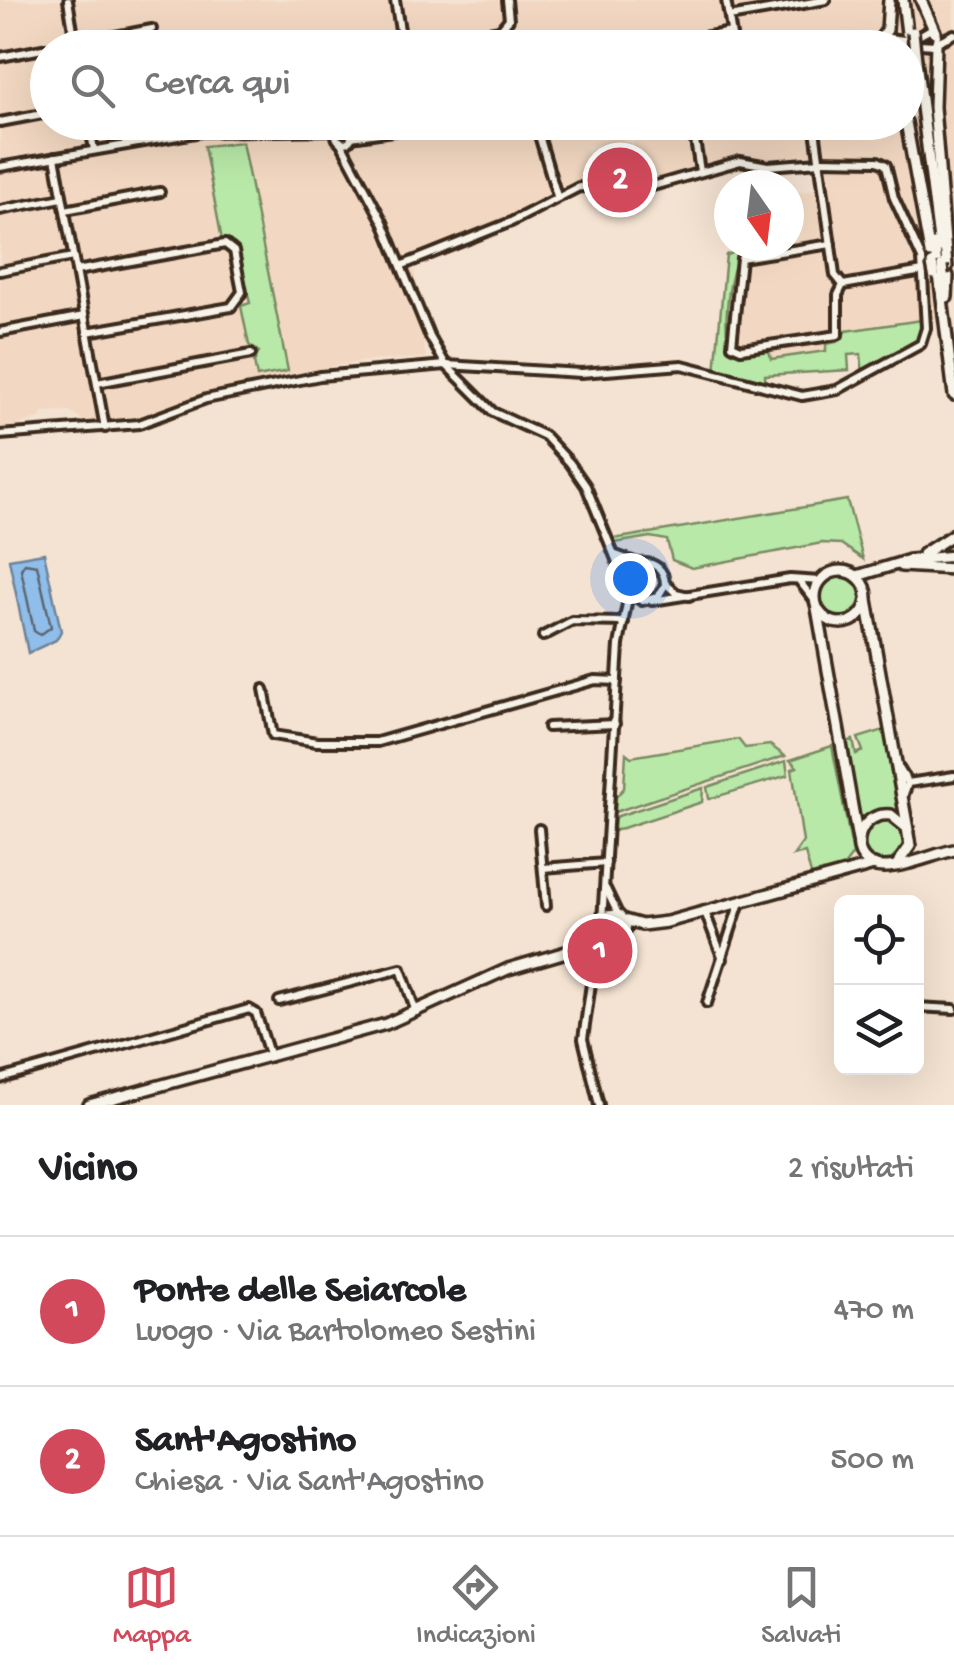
<!DOCTYPE html>
<html lang="it">
<meta charset="utf-8">
<style>
:root{--surface:#fff;--page:#f6f6f6;--text:#202124;--muted:#757577;--line:#e0e0e0;--accent:#d1495b}
body{margin:0;font-family:"Gochi Hand",sans-serif;background:var(--page);color:var(--text)}
.controls{position:absolute;right:30px;bottom:30px;display:grid;overflow:hidden;border-radius:15px;box-shadow:0 10px 40px #0002}
.controls button{width:90px;height:90px;display:grid;place-items:center;padding:0;border:0;border-bottom:2px solid var(--line);background:var(--surface);color:var(--text);font:50px sans-serif}
.compass{position:absolute;left:714px;top:170px;width:90px;height:90px;border-radius:50%;background:var(--surface);box-shadow:0 10px 40px #0002;rotate:166deg}
.you{position:absolute;left:630px;top:578px;width:35px;height:35px;margin:-25px;border:8px solid #fff;border-radius:50%;background:#1a73e8;box-shadow:0 0 0 15px #1a73e833}
.badge{display:grid;place-items:center;width:65px;height:65px;border-radius:50%;background:var(--accent);color:#fff;font-size:32px;font-weight:700}
.pin{position:absolute;translate:-50% -50%;border:5px solid #fff;box-shadow:0 2px 10px #0006}
.list{margin:0;padding:0;list-style:none}
h2{display:flex;justify-content:space-between;align-items:center;height:130px;margin:0;padding:0 40px;font-size:42px}
h2 small{font-size:32px;font-weight:400;color:var(--muted)}
.list li{display:grid;grid-template-columns:65px 1fr auto;gap:30px;align-items:center;box-sizing:border-box;height:150px;padding:0 40px;border-top:2px solid var(--line)}
.list b{display:block;font-size:38px;white-space:nowrap}
.list p{margin:0;font-size:32px;white-space:nowrap;color:var(--muted)}
.list em{font-size:32px;font-style:normal;color:var(--muted)}
.icon{flex:none;width:55px;height:55px;fill:none;stroke:currentColor;stroke-width:2;stroke-linecap:round;stroke-linejoin:round}
.map{position:relative;flex:none;width:954px;height:1105px;overflow:hidden}
.search{position:absolute;background:var(--surface);box-shadow:0 10px 40px #0002;left:30px;right:30px;top:30px;height:110px;display:flex;align-items:center;gap:25px;box-sizing:border-box;padding:0 35px;border-radius:55px;color:var(--muted);font-size:38px}
.sheet{height:430px;background:var(--surface)}
nav{display:flex;justify-content:space-around;align-items:center;box-sizing:border-box;height:140px;border-top:2px solid var(--line);background:var(--surface);font-size:28px;color:var(--muted)}
nav a{display:grid;justify-items:center;gap:5px}
nav .on{color:var(--accent)}
.map>svg:first-child{display:block}
</style>
<div class="map">
<svg width="954" height="1105" viewBox="0 0 954 1105">
<rect width="100%" height="100%" fill="#f4e3d2"/>
<filter id="ink" filterUnits="userSpaceOnUse"><feTurbulence type="fractalNoise" baseFrequency=".01" numOctaves="2"/><feDisplacementMap in="SourceGraphic" scale="20" xChannelSelector="R" yChannelSelector="G"/><feConvolveMatrix kernelMatrix="1 2 1 2 8 2 1 2 1" color-interpolation-filters="sRGB"/></filter>
<g filter="url(#ink)">
<path fill="#f2d8c2" fill-rule="evenodd" d="M0 0H954L952 316 846 331 827 351 770 359 768 350 733 353 726 342 732 266 742 252 729 248 722 204 729 203V245H789V194L820 189 817 166 721 167 643 190 633 139 587 146 589 188 417 262 414 268 426 358 367 361 294 373 290 385 209 400 137 429 104 432 70 412 42 413 41 417 0 432ZM48 48H906V122H48Z"/>
<g fill="#b8e9a8" stroke="#7a8a63" stroke-width="2.5">
<polygon points="242,142 288,371 257,377 254,362 259,352 249,345 241,306 250,303 235,244 222,240 204,146"/>
<path d="M742 250C730 263 719 338 733 353L769 350 771 359 826 351V344L836 342 846 331 922 320 921 337 863 375 861 354 848 355 849 370 765 375 766 387 715 372 726 255Z"/>
<polygon points="847,500 863,559 841,544 822,543 692,568 672,560 667,540 650,537 614,543 613,539"/>
<circle cx="842" cy="597" r="21"/>
<polygon points="887,729 901,811 879,809 860,819 844,743 853,740 856,754 863,751 858,738"/>
<polygon points="738,739 745,748 770,745 785,756 615,812 616,797 624,788 626,753 631,757"/>
<polygon points="832,746 853,854 841,870 812,878 805,853 793,856 803,842 792,769 797,767 790,760"/>
<polygon points="786,761 788,775 709,799 707,787"/>
<polygon points="703,788 702,802 614,831 615,817"/>
<circle cx="884" cy="840" r="21"/>
</g>
<polygon fill="#8fbeea" stroke="#6d8398" stroke-width="2.5" points="44,553 61,631 56,640 28,653 9,559"/>
<g fill="none" stroke-linecap="round" stroke-linejoin="round">
<polygon stroke="#5d6570" stroke-width="2.5" points="25,563 37,565 51,627 40,635 34,631 21,569"/>
<defs>
<g id="minor">
<polyline points="68,0 76,48"/>
<polyline points="395,0 403,48"/>
<polyline points="726,0 734,48"/>
<polyline points="729,17 826,0"/>
<polyline points="917,37 929,30 937,35 935,45 919,44"/>
<polyline points="937,42 954,34"/>
<polyline points="403,47 500,30 509,19 507,0"/>
<polyline points="52,48 152,29"/>
<polyline points="642,48 731,32"/>
<polyline points="875,48 882,37 904,40"/>
<polyline points="899,48 905,46"/>
<polyline points="0,57 48,48"/>
<polyline points="0,122 48,113"/>
<polyline points="89,122 94,150"/>
<polyline points="535,122 557,196"/>
<polyline points="692,122 700,171"/>
<polyline points="814,122 835,275 843,285"/>
<circle cx="344" cy="135" r="8"/>
<polyline points="351,137 455,122"/>
<polyline points="340,141 383,222 430,337 446,365 493,412 545,436 570,463 586,486 626,584"/>
<polyline points="55,157 105,428"/>
<polyline points="0,167 201,132 337,130"/>
<polyline points="0,210 62,198"/>
<polyline points="65,210 160,192"/>
<polyline points="831,244 741,258 732,345 741,349 838,335 838,295 843,285"/>
<polyline points="403,265 511,222 579,187 646,188 740,161 768,166 820,162"/>
<polyline points="0,271 73,257"/>
<polyline points="76,271 225,244 234,251 242,292 231,307 87,332"/>
<polyline points="843,285 923,271"/>
<polyline points="0,332 84,316"/>
<polyline points="97,383 251,354"/>
<polyline points="0,435 139,424 206,399 320,376 446,365 581,373 682,365 802,396 837,390 921,344 926,328 922,259 894,198 886,165 878,161 820,160"/>
<polyline points="616,555 638,563"/>
<polyline points="800,582 815,601"/>
<polyline points="666,584 676,593 689,596"/>
<polyline points="652,601 790,579 820,581"/>
<polyline points="543,636 572,621 624,622"/>
<polyline points="264,689 273,735 317,742 377,742 595,680 617,681"/>
<polyline points="548,727 615,724"/>
<polyline points="899,768 908,783 903,797"/>
<polyline points="908,783 954,776"/>
<polyline points="539,829 546,906"/>
<polyline points="543,868 606,863"/>
<polyline points="606,889 618,914"/>
<polyline points="705,912 723,959"/>
<path d="M602 922 619 645 629 593 626 580 639 563C654 561 665 569 665 585L658 597 642 601 629 593"/>
<polyline points="592,948 594,963 583,1039 599,1105"/>
<polyline points="279,1001 401,969 416,1012"/>
<polyline points="707,1003 740,902"/>
<polyline points="916,1007 954,1009"/>
<polyline points="0,1079 249,1009 256,1013 270,1057"/>
</g>
<g id="major">
<polyline points="903,0 907,33"/>
<polyline points="921,0 935,32"/>
<polyline points="882,37 887,30 889,0"/>
<polyline points="936,44 934,107 947,267"/>
<polyline points="915,52 940,248"/>
<polyline points="906,122 930,253"/>
<polyline points="934,244 937,265"/>
<polyline points="939,274 954,395"/>
<polyline points="947,297 948,276"/>
<polyline points="923,554 954,534"/>
<polyline points="901,566 954,569"/>
<circle cx="841" cy="597" r="26"/>
<polyline points="857,576 910,560 954,556"/>
<polyline points="867,600 908,830"/>
<polyline points="817,608 858,840"/>
<path d="M898 863 910 846 907 828 891 815C853 811 846 866 883 867 906 867 932 855 954 850"/>
<polyline points="624,920 642,925 667,922 874,865"/>
<polyline points="594,947 607,916 618,915 626,923 625,931 617,938 602,930"/>
<polyline points="89,1105 386,1024 508,969 614,938"/>
</g>
</defs>
<use href="#minor" stroke="#3b2a1e" stroke-width="14"/>
<use href="#major" stroke="#3b2a1e" stroke-width="16"/>
<use href="#minor" stroke="#f7f3e8" stroke-width="6"/>
<use href="#major" stroke="#f7f3e8" stroke-width="9"/>
<defs>
<g id="major-bridge">
<polyline points="913,32 915,52"/>
<polyline points="932,264 934,274"/>
<polyline points="942,266 943,275"/>
</g>
</defs>
<use href="#major-bridge" stroke="#3b2a1e" stroke-width="16" stroke-linecap="butt"/>
<use href="#major-bridge" stroke="#f7f3e8" stroke-width="9"/>
</g>
</g>
</svg>
<div class="controls">
<button><svg class="icon" aria-label="locate" viewBox="0 0 24 24"><circle cx="12" cy="12" r="6"/><path d="M12 2v4M12 18v4M2 12h4M18 12h4"/></svg></button>
<button><svg class="icon" aria-label="layers" viewBox="0 0 24 24"><path d="M12 4l9 5-9 5-9-5zM3 14l9 5 9-5"/></svg></button>
</div>
<svg class="compass" viewBox="-18 -18 36 36"><path d="M0-13l5 13h-10z" fill="#e53935"/><path d="M0 13l5-13h-10z" fill="#757577"/></svg>
<div class="you"></div>
<div class="pin badge" style="left:600px;top:951px">1</div>
<div class="pin badge" style="left:620px;top:180px">2</div>
<div class="search"><svg class="icon" aria-label="search" viewBox="0 0 24 24"><circle cx="10" cy="10" r="6"/><path d="M15 15l6 6"/></svg>Cerca qui</div>
</div>
<section class="sheet">
<h2>Vicino<small>2 risultati</small></h2>
<ul class="list">
<li><span class="badge">1</span><div><b>Ponte delle Seiarcole</b><p>Luogo · Via Bartolomeo Sestini</p></div><em>470 m</em></li>
<li><span class="badge">2</span><div><b>Sant'Agostino</b><p>Chiesa · Via Sant'Agostino</p></div><em>500 m</em></li>
</ul>
</section>
<nav>
<a class="on"><svg class="icon" aria-label="map" viewBox="0 0 24 24"><path d="M3 6l6-2 6 2 6-2v14l-6 2-6-2-6 2zM9 4v14M15 6v14"/></svg>Mappa</a>
<a><svg class="icon" aria-label="directions" viewBox="0 0 24 24"><path d="M12 3l9 9-9 9-9-9zM9 14v-3h6M13 9l2 2-2 2"/></svg>Indicazioni</a>
<a><svg class="icon" aria-label="saved" viewBox="0 0 24 24"><path d="M7 4h10v16l-5-4-5 4z"/></svg>Salvati</a>
</nav>
